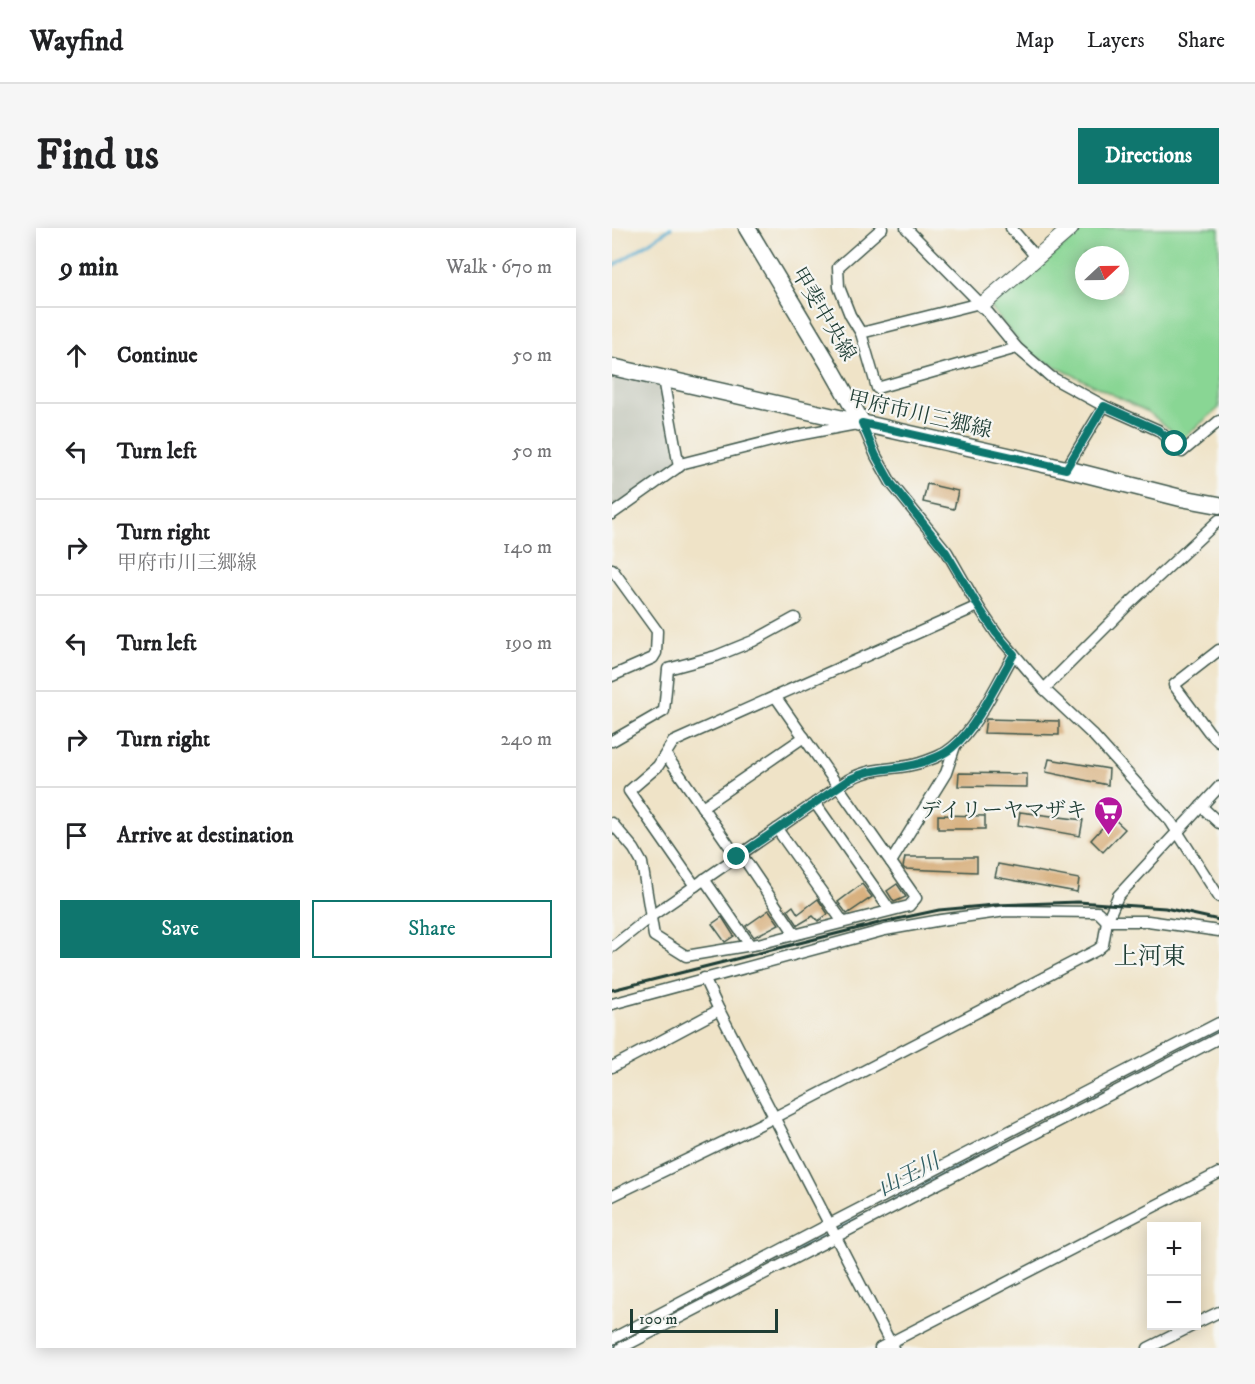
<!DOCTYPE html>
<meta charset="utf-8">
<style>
:root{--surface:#fff;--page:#f6f6f6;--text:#202124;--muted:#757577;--line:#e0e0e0;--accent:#0f766e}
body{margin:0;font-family:"IM FELL DW Pica","Noto Serif JP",serif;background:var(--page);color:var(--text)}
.controls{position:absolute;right:18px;bottom:18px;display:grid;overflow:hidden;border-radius:0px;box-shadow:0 3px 15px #0003}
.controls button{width:54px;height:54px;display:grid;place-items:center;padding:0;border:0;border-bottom:2px solid var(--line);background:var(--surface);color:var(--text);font:30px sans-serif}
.compass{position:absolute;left:463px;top:18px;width:54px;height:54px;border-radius:50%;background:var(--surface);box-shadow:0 3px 15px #0003;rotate:68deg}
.scale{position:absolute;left:18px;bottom:15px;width:148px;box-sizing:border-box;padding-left:6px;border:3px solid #1f3d34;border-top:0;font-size:16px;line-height:21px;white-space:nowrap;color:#1f3d34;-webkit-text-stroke:4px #f6f6f2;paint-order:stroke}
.stop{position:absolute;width:18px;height:18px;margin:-14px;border:4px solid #0f766e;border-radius:50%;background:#fff}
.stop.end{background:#0f766e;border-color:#fff;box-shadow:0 2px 6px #0008}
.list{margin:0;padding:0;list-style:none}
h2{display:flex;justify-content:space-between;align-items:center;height:78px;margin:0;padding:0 24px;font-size:26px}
h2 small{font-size:20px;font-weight:400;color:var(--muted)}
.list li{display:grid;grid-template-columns:39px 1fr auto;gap:18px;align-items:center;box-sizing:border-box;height:96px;padding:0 24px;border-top:2px solid var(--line)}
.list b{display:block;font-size:22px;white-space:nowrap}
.list p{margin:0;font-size:20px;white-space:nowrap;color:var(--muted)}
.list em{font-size:20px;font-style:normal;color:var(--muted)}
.actions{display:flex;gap:12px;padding:18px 24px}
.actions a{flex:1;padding:14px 0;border:2px solid var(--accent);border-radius:0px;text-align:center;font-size:21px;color:var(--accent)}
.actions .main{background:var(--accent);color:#fff}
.icon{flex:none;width:33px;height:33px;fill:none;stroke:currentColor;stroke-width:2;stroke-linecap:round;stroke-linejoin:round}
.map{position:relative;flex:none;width:607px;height:1120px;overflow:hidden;border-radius:0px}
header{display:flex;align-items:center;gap:36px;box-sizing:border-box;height:84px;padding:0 30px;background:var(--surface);border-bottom:2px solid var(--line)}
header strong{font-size:28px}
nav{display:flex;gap:33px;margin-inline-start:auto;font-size:21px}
.intro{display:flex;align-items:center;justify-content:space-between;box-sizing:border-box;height:144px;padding:0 36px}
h1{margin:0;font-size:42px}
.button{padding:15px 27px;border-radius:0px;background:var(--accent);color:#fff;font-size:21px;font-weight:700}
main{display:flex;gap:36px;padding:0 36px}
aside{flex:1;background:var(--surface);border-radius:0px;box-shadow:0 3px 15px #0003}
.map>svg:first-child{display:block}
</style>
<header>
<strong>Wayfind</strong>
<nav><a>Map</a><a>Layers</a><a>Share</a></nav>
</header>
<div class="intro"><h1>Find us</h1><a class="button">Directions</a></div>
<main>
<aside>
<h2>9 min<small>Walk · 670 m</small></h2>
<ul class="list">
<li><svg class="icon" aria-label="ahead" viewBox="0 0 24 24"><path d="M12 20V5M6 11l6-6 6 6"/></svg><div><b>Continue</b></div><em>50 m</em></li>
<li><svg class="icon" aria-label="left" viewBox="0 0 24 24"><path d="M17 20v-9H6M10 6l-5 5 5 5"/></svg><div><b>Turn left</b></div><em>50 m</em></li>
<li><svg class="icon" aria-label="right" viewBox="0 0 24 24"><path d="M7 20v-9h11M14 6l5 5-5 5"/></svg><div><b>Turn right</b><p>甲府市川三郷線</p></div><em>140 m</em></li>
<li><svg class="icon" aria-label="left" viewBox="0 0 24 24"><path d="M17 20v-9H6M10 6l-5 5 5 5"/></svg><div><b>Turn left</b></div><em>190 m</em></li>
<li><svg class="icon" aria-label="right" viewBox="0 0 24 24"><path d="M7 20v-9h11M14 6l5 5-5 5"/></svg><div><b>Turn right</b></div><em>240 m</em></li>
<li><svg class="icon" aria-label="arrive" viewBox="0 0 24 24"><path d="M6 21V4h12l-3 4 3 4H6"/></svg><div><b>Arrive at destination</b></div></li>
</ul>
<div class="actions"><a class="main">Save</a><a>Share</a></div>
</aside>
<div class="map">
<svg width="607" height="1120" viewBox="0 0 607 1120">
<rect width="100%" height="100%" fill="#f6f6f2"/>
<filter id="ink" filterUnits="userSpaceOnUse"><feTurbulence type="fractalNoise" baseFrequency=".0167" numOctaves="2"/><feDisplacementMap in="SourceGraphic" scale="12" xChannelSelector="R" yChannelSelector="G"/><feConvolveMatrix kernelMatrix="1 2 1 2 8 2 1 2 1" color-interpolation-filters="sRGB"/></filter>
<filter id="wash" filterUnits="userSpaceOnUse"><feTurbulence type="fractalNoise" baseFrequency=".008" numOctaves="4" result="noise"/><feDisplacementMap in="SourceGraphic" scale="24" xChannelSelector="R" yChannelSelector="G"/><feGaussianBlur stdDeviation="1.35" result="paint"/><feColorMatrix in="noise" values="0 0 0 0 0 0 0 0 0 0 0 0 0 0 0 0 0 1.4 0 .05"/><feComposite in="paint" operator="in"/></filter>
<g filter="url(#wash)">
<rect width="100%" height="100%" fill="#efe3c7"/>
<polygon fill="#c2c6b9" points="0,138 51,151 67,239 0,286"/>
<path fill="#89d694" stroke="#548a64" stroke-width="1.5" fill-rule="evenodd" d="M473 0H607V180L570 211 536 184 416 125 378 79ZM472 27H508V63H472Z"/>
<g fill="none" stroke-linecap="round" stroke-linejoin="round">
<g stroke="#54acd1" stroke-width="3">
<polyline points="0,39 59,0"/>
<polyline points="0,1118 607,803"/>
</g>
</g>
<g id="blocks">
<g fill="#d5aa74">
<polygon points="315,256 346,263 342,281 311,274"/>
<polygon points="374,491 447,493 447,507 372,505"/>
<polygon points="437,531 497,541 496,557 434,544"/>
<polygon points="347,545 415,546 415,559 346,558"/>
<polygon points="408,584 471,592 468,608 406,597"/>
<polygon points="326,587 373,588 373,601 326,601"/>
<polygon points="500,589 513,601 491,624 479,612"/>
<polygon points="293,629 365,629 365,644 293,641 291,639"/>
<polygon points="386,636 467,651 465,664 383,649"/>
<polygon points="250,656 260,669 235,686 226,674"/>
<polygon points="285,656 294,669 282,674 275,663"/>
<polygon points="206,671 216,686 206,693 201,688 186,697 176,682 181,678 186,686"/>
<polygon points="157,682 167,696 142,709 134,698"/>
<polygon points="110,689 122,708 113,714 100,696"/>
</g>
</g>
</g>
<g filter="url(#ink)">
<use href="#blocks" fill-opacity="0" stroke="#3e564a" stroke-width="1.5"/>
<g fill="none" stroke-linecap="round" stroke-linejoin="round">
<defs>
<g id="street">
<polyline points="270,0 226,39 227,59 238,87 249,105 265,160 405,120"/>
<polyline points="294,0 368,75 405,120 439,149 492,178 546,202 570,224 607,193"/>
<polyline points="399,0 425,30"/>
<polyline points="249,105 368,75"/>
<polyline points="51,151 67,239"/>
<polyline points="454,241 492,178"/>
<polyline points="0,286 72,235 175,209 250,195 264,228 279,255 335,324 366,378 384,405 432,461 482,508 559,594 607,669"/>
<polyline points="0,341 45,403 44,425 41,430 0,448"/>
<polyline points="607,422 562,457 597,504 607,514"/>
<polyline points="432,461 519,374 607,292"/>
<polyline points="0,513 52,483 56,441 104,428 141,413 183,390"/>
<polyline points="54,527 125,629"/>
<polyline points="203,575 278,682"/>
<polyline points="589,578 607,595"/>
<polyline points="90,579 192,509"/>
<polyline points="0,595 22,621 30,635 42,708 74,728 146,716 297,678 304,670 163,468"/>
<polyline points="165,601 231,694"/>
<polyline points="129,626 183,706"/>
<polyline points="279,634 334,545 343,518"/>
<polyline points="92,651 138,717"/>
<polyline points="83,658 17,563 46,538 61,514 366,378"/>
<path d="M0 719 38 689 236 552C264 537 282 543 308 535 320 531 332 527 341 519 365 500 386 453 402 426"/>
<polyline points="92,750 107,782 281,1120"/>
<polyline points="0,776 273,702 329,692 394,683 486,684 495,693 536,693 607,703"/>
<polyline points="0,839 107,782"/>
<polyline points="0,968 163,889 485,722 491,717 495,693 506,668 607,559"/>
<polyline points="584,1095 607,1084"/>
<polyline points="0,1111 216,997 607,795"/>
<polyline points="9,1120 607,810"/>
<polyline points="268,1120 607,945"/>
<polyline points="536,1120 580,1098"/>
</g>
<polyline id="secondary" points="370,77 459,0"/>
<g id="primary">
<polyline points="135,0 220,142 250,195"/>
<polyline points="0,139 454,241 569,270 607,277"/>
</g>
</defs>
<use href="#street" stroke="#3e564a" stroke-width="13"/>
<use href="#secondary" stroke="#3e564a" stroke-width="17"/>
<use href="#primary" stroke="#3e564a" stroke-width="19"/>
<use href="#street" stroke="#fff" stroke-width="10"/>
<use href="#secondary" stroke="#fff" stroke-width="15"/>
<use href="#primary" stroke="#fff" stroke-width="16"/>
<polyline stroke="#1f3d34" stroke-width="3" points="0,762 271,694 327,682 382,677 466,674 553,680 607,692"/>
</g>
</g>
<g fill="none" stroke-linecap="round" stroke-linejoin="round" filter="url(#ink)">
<path stroke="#0f766e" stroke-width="8" d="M125 629 236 552C262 538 282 543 308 535 320 531 332 527 341 519 365 499 386 453 402 426L384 405 366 378 334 324 279 255 264 228 250 195 454 241 492 178 546 202 563 216"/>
</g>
<defs>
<symbol id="supermarket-pin" viewBox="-11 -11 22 30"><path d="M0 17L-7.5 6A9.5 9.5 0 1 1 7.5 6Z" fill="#b5179e" stroke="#f6f6f2"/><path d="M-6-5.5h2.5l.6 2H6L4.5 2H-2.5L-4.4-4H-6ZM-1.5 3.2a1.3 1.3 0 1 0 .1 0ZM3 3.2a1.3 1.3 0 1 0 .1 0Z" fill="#fff"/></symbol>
</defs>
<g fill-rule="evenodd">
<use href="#supermarket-pin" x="480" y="566" width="33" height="45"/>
</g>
<g text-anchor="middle" stroke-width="4.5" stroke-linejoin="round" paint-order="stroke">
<g font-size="21" fill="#1f3d34" stroke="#f6f6f2">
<text transform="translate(212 86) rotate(59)" y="7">甲斐中央線</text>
<text transform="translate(308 186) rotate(13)" y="7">甲府市川三郷線</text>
</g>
<g font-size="21" fill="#1f3d34" stroke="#f6f6f2" text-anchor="end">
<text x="475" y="589">デイリーヤマザキ</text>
</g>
<g font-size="22" font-style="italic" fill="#2f5e63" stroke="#f6f6f2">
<text transform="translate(296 946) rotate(-27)" y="8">山王川</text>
</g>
<g font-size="24" fill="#1f3d34" stroke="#f6f6f2">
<text x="538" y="736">上河東</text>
</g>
</g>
</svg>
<div class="controls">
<button>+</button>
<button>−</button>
</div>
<svg class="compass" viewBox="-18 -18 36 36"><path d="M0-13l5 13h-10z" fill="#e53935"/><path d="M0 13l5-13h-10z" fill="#757577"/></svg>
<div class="scale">100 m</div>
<div class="stop" style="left:563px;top:216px"></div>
<div class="stop end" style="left:125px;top:629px"></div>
</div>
</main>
